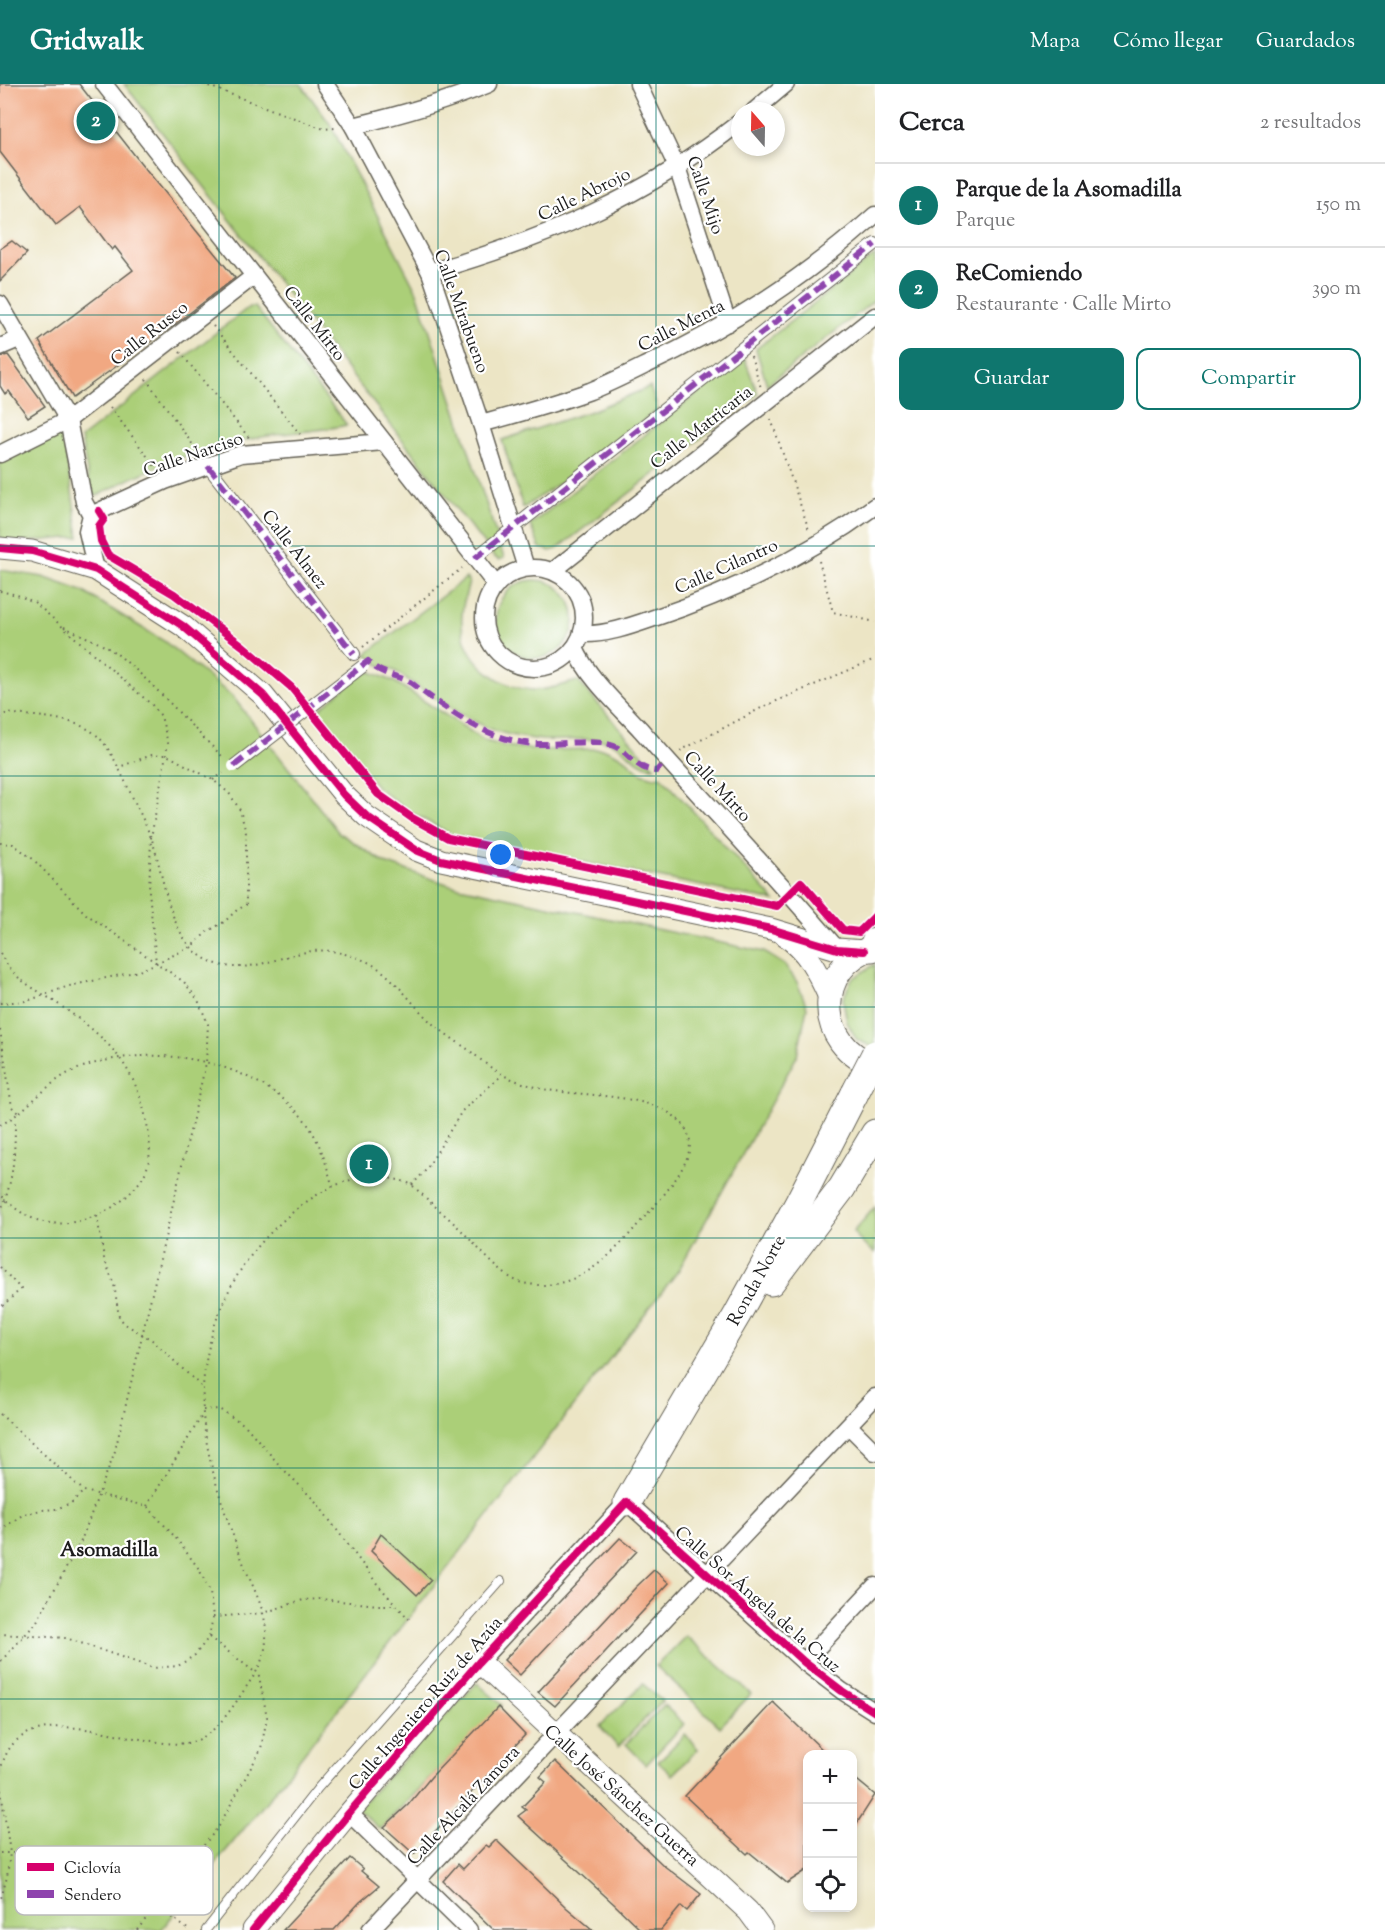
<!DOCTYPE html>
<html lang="es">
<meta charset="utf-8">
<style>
:root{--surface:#fff;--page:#f2f2f2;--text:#202124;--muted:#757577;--line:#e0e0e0;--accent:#0f766e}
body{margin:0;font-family:"Sorts Mill Goudy",serif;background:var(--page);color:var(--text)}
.controls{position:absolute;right:18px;bottom:18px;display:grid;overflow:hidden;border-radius:12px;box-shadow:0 3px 9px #0003}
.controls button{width:54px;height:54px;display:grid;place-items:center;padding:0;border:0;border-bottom:2px solid var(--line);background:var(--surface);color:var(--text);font:30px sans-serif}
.compass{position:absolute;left:731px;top:18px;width:54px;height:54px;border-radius:50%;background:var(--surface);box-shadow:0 3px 9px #0003;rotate:340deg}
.you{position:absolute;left:501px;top:771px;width:21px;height:21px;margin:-15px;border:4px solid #fff;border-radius:50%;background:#1a73e8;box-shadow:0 0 0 9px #1a73e833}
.badge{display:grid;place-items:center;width:39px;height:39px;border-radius:50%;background:var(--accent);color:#fff;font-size:20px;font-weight:700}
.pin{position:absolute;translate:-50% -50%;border:3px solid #fff;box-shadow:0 2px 6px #0006}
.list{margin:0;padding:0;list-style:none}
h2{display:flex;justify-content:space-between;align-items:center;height:78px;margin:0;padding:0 24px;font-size:26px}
h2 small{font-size:20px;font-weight:400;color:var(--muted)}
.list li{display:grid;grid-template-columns:39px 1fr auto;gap:18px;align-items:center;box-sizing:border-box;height:84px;padding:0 24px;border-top:2px solid var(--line)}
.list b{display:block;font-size:22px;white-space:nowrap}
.list p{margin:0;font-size:20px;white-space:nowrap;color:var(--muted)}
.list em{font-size:20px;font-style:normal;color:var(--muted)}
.actions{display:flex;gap:12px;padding:18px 24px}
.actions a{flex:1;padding:14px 0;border:2px solid var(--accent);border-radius:12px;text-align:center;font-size:21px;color:var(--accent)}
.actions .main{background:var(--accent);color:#fff}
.icon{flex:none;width:33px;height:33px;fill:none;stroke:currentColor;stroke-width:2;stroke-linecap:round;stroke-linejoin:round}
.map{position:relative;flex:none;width:875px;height:1846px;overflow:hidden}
header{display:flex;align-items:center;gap:36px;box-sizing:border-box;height:84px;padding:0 30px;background:var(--accent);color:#fff}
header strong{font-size:28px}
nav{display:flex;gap:33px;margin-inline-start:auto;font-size:21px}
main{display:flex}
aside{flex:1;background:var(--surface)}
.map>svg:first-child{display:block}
</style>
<header>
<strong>Gridwalk</strong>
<nav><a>Mapa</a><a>Cómo llegar</a><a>Guardados</a></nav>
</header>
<main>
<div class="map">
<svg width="875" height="1846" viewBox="0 0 875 1846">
<rect width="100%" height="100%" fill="#fff"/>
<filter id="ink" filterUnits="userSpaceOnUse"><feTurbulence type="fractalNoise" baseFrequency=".0167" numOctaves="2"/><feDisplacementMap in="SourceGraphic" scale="12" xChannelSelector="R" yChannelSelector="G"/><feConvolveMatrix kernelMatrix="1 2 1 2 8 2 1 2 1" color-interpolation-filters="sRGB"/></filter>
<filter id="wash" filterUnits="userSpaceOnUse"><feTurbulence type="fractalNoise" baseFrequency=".008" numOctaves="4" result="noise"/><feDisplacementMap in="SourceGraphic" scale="24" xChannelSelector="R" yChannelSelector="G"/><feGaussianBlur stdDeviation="1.35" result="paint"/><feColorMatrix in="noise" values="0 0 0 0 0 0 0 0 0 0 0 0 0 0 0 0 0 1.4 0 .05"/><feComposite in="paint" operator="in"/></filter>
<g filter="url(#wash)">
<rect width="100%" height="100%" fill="#ece5c5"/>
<g fill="#abcf78" stroke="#64764a" stroke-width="1.5">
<polygon points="124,0 301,0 330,40 417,208 504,474 499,476 494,473"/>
<polygon points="875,171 875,216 767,301 756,265"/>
<path d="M249 223H255L347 341C316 348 283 348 252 355 198 365 145 385 97 412L91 410 81 354Z"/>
<polygon points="744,273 758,310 557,465 550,467 540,464 530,441"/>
<polygon points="650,303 658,325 604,369 523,424 502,356 591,327"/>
<polygon points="62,344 79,453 0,460 0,377"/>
<polygon points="0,486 43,493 82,507 164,557 233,613 339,749 385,779 450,801 764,868 785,881 797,898 807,923 797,972 678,1187 266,1718 161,1846 0,1846"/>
<path d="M466 494 469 498C465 514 459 531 463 548 468 579 501 604 532 606 548 607 563 600 578 597L654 683C636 683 625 661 607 657 586 653 564 657 543 656 533 655 521 653 511 651 474 644 427 608 395 587L379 581 366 570Z"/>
<circle cx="535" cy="535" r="39"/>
<polygon points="366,586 395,598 485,657 504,662 538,666 605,665 624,674 641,689 654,693 661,692 775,817 453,751 412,729 378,704 316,628"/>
<polygon points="875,880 875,964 857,956 847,938 843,916 851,896"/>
<polygon points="875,1123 875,1169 863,1160 853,1148"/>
<polygon points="686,1552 751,1610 720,1643 656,1582"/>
<polygon points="477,1599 502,1621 380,1745 357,1725"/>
<polygon points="643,1600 662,1617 618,1663 600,1642"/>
<polygon points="664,1621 684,1640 646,1681 626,1660"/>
<polygon points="685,1650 698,1665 672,1691 658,1678"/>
</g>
<g id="blocks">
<g fill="#f1a882">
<polygon points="0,0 79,0 140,78 235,194 174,241 72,314 39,257 133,186 115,163 112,166 80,123 56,141 0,68"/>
<polygon points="12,157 27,169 0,197 0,165"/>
<polygon points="8,271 45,322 28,333 9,307 5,310 0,302 0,273"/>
<polygon points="381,1450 431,1496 417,1511 371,1467"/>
<polygon points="620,1454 637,1467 520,1591 504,1576"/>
<polygon points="654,1486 669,1499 555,1622 538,1608 636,1503"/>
<polygon points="773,1618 828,1671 807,1671 807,1786 787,1799 749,1768 747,1770 685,1712"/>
<polygon points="498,1623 525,1651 414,1770 384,1743 408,1721 431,1693"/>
<polygon points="555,1677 663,1781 701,1810 687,1827 681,1822 661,1846 641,1846 614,1820 518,1732 526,1726 522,1723 546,1698 540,1693"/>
<polygon points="852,1692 875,1711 852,1747"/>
<polygon points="496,1756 567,1824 593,1846 494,1846 443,1797 458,1780 463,1785 486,1761 489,1763"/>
<polygon points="350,1774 363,1785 361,1787 379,1802 360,1818 334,1846 283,1846"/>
</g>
</g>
</g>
<g filter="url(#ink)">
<use href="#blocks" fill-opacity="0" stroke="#656257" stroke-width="1.5"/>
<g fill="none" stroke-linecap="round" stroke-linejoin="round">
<defs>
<polyline id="service" points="206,1846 318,1704 501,1497"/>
<g id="pedestrian">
<polyline points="208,382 354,570"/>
<polyline points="475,474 875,160"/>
</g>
<g id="minor">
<polyline points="104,0 496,501"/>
<polyline points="325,0 353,42 430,188 481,340 526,484"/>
<polyline points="638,0 677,83 728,239"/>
<polyline points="754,27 786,0"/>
<path d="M353 42C400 31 445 18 489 0"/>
<path d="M430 188C545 155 645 113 740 38"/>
<polyline points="0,220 68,336 84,418 91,431 87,447 96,486"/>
<polyline points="0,263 19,255"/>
<path d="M481 340C517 330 554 320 590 307 608 300 626 291 644 282 731 242 803 195 875 131"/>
<polyline points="0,370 68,336 254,192"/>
<polyline points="91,431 165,397 241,370 384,358"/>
<circle cx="534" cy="534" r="50"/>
<polyline points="553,487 875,232"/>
<path d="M582 550C606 551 631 542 654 534 732 508 808 471 875 422"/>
<path d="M575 564C587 593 619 622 641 646 705 719 774 790 837 865"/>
<polyline points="849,1342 875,1368"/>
<polyline points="479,1578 627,1418 804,1578 842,1607 875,1628"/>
<polyline points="804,1578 875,1502"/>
<polyline points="349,1729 469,1846"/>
<polyline points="370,1846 875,1313"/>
</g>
<g id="tertiary">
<polyline points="0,464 32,467 96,486 183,542 263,611 344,711 366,732 416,766 441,776 771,845 837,865 864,867"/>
<path d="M785 852C808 867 818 889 829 913"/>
<polyline points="253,1846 349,1729 479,1578 748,1827 762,1846"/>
</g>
<path id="secondary" d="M875 863C813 881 815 963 875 981"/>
<g id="trunk">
<polyline points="872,864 875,858"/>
<polyline points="771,1198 842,1104 875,1049"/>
<polyline points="627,1418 737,1231 799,1118 855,1009"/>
</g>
</defs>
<use href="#service" stroke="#656257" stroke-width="10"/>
<use href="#pedestrian" stroke="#656257" stroke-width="14"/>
<use href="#minor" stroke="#656257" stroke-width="19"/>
<use href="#tertiary" stroke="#656257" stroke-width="23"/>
<use href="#secondary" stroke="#656257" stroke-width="26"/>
<use href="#trunk" stroke="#656257" stroke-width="29"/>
<g stroke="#656257" stroke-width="2" stroke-dasharray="1.5 4.5" stroke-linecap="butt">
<polyline points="203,0 324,45 335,44"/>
<polyline points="213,242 300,350"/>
<polyline points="180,268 250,355"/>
<polyline points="751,272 761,304"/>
<polyline points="146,295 198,368"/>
<polyline points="110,323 157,385"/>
<polyline points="771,335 809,446"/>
<polyline points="819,477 833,528 875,538"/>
<polyline points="0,507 17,511 34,518 152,621 161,632 168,659 151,754 149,807 156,879"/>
<path d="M64 543C81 551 102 559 117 570 156 601 187 639 223 673"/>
<polyline points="363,563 462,484"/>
<path d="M0 634 7 629C35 633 70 632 94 649 108 660 116 679 124 695 133 715 144 736 152 756 166 797 168 864 217 880 259 893 295 859 337 868 350 871 367 876 378 884 399 899 414 923 433 940 444 949 457 958 469 966 480 975 492 986 505 992 518 998 534 1003 548 1006 585 1013 677 1008 689 1053 697 1080 651 1125 634 1145 610 1173 581 1201 541 1201 534 1201 526 1200 519 1198 500 1191 476 1161 461 1146 451 1136 439 1126 428 1116 427 1115 413 1102 412 1101 401 1095 380 1092 368 1093 321 1096 269 1144 244 1181 215 1223 200 1279 203 1330 207 1381 226 1433 244 1481 253 1504 268 1530 266 1555 266 1569 259 1585 251 1596 237 1616 222 1643 200 1655 183 1663 163 1659 146 1656 109 1650 46 1630 16 1657 7 1665 4 1675 0 1686"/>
<polyline points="680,667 765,622 875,575"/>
<polyline points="213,696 223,689"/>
<polyline points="0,759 13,760 33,775 86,830 184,898 198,916 208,940 206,979 115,1367 81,1457 36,1539 0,1578"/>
<path d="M0 869C13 894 27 900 49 914 98 947 133 973 146 1035 150 1053 153 1076 143 1093 126 1119 99 1135 68 1139 39 1142 20 1131 0 1110"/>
<polyline points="0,919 27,917 69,902 139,887 191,863 207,848 224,838 237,826 246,821 246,749 240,726 229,709 213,696 167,671 152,671 119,683"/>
<polyline points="0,946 12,1023 19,1030"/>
<path d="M0 1041C27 1028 45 999 73 987 145 956 249 973 302 1033 319 1053 326 1079 333 1104"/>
<polyline points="412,1101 426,1086 462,1027 502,991"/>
<path d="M0 1128C14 1098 15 1067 15 1034"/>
<polyline points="97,1132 104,1174 114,1200 119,1233 125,1240 152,1256 204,1305"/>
<polyline points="0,1183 21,1205 0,1224"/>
<polyline points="203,1326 219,1325 245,1341 281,1383 316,1418 378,1501 409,1535"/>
<polyline points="0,1330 84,1407 147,1422 175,1453 199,1485 210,1508 213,1533 209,1553 195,1571 178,1582 153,1584 66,1554 0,1550"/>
<polyline points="147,1422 203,1330"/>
<polyline points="0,1446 24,1430 41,1426 56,1425 71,1419 84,1407"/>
<polyline points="213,1533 263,1529 303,1516 321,1515 378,1521 396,1521"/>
<polyline points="209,1553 256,1589"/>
<polyline points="0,1700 10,1769 7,1793 0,1818"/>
<path d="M0 1769C47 1767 86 1793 125 1815L132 1818 156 1822 189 1846"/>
<polyline points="137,1846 219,1742 261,1665 267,1633 258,1587"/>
</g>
<use href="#service" stroke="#fff" stroke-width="8"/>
<use href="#pedestrian" stroke="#fff" stroke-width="12"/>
<use href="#minor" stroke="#fff" stroke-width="16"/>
<use href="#tertiary" stroke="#fff" stroke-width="21"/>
<use href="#secondary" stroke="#fff" stroke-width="24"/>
<use href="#trunk" stroke="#fff" stroke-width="27"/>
<defs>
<polyline id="pedestrian-bridge" points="234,682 363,582"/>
<polyline id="trunk-bridge" points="855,1009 875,970"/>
</defs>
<use href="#pedestrian-bridge" stroke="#656257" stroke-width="14" stroke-linecap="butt"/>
<use href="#trunk-bridge" stroke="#656257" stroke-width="29" stroke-linecap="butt"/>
<use href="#pedestrian-bridge" stroke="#fff" stroke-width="12"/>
<use href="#trunk-bridge" stroke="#fff" stroke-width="27"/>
<g stroke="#8e44ad" stroke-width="6" stroke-dasharray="12 6" stroke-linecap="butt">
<polyline points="208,382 354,570"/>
<polyline points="475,474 875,160"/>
<path d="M234 682 368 577C380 591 394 590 410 598 445 624 482 653 526 659 552 663 591 653 614 662 631 669 634 685 656 687L661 682"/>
</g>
<defs>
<g id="cycleway">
<polyline points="99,427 104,435 99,442 101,457 108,471 174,510 243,562 291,603 378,710 412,734 448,754 777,822 801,798 843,846 859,848 875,832"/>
<polyline points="0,464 32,467 96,486 183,542 263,611 344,711 366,732 416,766 441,776 771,845 837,865 864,867"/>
<polyline points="253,1846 349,1729 479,1578 627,1418 804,1578 842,1607 875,1628"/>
</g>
</defs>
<use href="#cycleway" stroke="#fff" stroke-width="11"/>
<use href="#cycleway" stroke="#d6006c" stroke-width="8"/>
</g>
</g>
<path fill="none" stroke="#0f766e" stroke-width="1.5" stroke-opacity="0.55" d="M219 0V1846M438 0V1846M656 0V1846M0 231H875M0 462H875M0 692H875M0 923H875M0 1154H875M0 1384H875M0 1615H875"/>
<g text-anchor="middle" stroke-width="4.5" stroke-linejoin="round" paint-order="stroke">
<g font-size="18" fill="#1c1c1c" stroke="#fff">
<text transform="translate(584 110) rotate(-26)" y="6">Calle Abrojo</text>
<text transform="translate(706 111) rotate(71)" y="6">Calle Mijo</text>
<text transform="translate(462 227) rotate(70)" y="6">Calle Mirabueno</text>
<text transform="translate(315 239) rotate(52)" y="6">Calle Mirto</text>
<text transform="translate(681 241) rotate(-27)" y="6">Calle Menta</text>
<text transform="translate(149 249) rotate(-38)" y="6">Calle Rusco</text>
<text transform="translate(701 343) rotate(-38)" y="6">Calle Matricaria</text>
<text transform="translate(193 370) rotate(-19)" y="6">Calle Narciso</text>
<text transform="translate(295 465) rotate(52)" y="6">Calle Almez</text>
<text transform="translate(726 482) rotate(-24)" y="6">Calle Cilantro</text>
<text transform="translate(718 702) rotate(47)" y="6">Calle Mirto</text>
<text transform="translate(756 1196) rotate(-61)" y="6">Ronda Norte</text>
<text transform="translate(758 1515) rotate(41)" y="6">Calle Sor Ángela de la Cruz</text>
<text transform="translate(425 1619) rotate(-49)" y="6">Calle Ingeniero Ruiz de Azúa</text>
<text transform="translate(622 1711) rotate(42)" y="6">Calle José Sánchez Guerra</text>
<text transform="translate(463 1721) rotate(-47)" y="6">Calle Alcalá Zamora</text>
</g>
<g font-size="20" font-weight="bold" fill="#1c1c1c" stroke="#fff">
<text x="109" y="1472">Asomadilla</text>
</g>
</g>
<rect x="15" y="1762" width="198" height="69" rx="9" fill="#fff" stroke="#bbb" stroke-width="1.5"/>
<rect x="27" y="1779" width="27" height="8" fill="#d6006c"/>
<rect x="27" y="1806" width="27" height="8" fill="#8e44ad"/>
<g font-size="16" fill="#1c1c1c">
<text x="64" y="1789">Ciclovía</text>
<text x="64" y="1816">Sendero</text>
</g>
</svg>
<div class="controls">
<button>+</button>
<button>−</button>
<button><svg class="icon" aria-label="locate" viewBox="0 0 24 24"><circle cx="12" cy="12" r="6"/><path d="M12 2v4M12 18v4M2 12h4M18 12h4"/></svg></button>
</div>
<svg class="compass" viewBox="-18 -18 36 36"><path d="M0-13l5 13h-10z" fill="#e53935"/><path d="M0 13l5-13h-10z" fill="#757577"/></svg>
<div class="you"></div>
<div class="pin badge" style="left:369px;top:1080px">1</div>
<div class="pin badge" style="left:96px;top:37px">2</div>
</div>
<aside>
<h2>Cerca<small>2 resultados</small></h2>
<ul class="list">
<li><span class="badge">1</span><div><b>Parque de la Asomadilla</b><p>Parque</p></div><em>150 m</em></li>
<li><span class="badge">2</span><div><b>ReComiendo</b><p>Restaurante · Calle Mirto</p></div><em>390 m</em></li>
</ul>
<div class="actions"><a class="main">Guardar</a><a>Compartir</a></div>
</aside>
</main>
